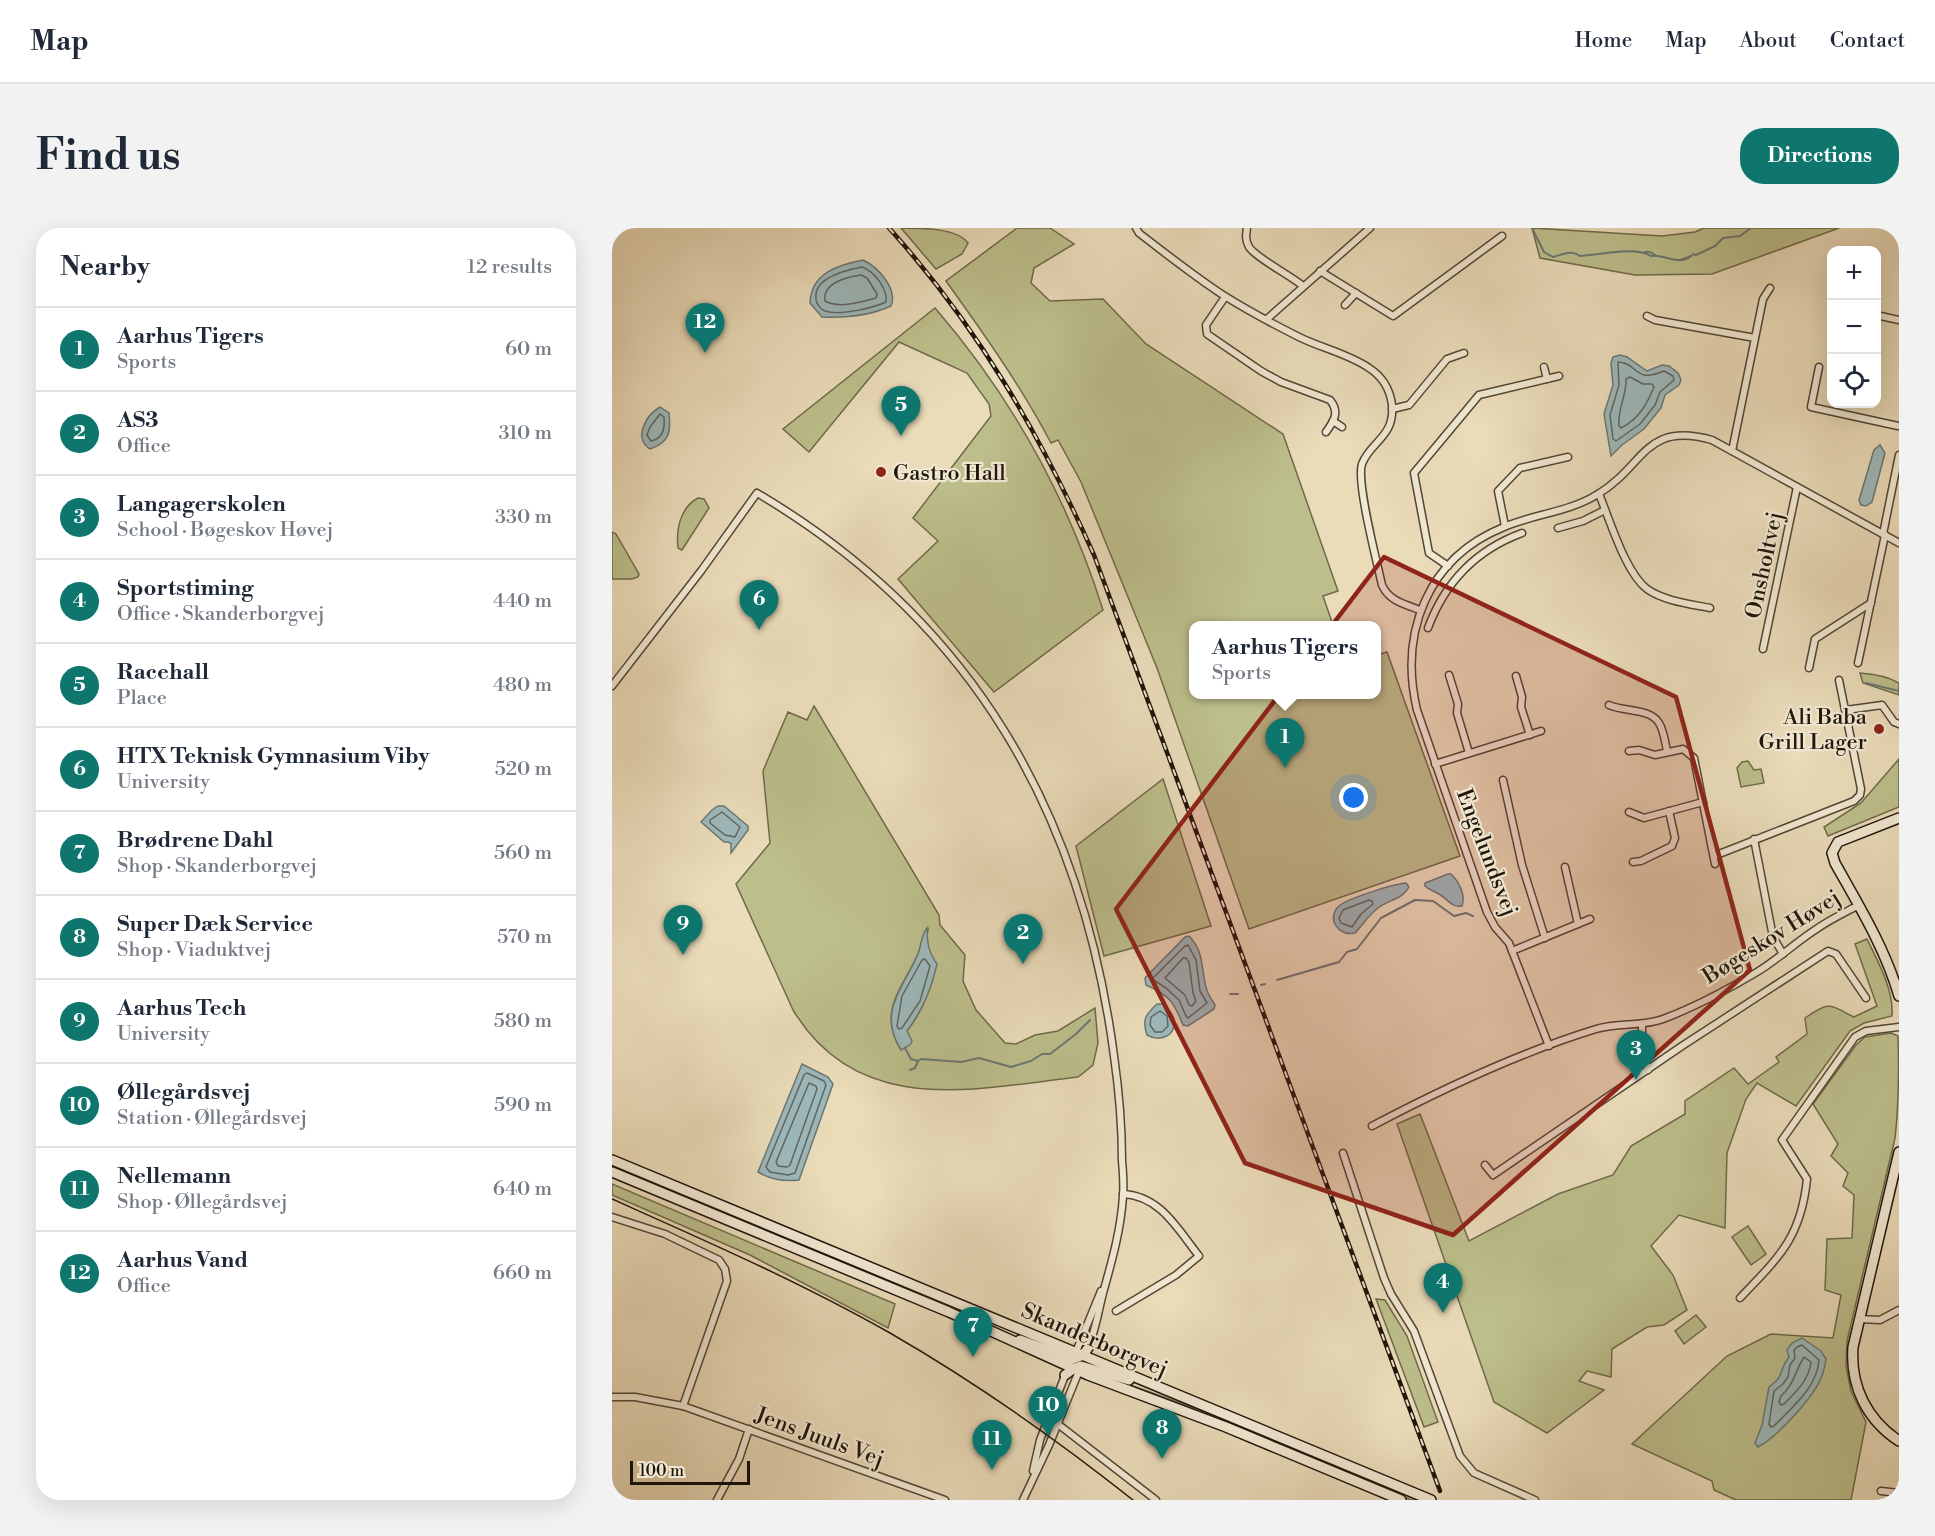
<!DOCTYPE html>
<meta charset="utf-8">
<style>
:root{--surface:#fff;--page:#f2f2f3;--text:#1f2937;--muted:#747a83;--line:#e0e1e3;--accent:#0f766e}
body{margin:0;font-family:"Libre Bodoni",serif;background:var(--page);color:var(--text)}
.controls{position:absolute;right:18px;top:18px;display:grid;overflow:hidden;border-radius:12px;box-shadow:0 6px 24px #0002}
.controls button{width:54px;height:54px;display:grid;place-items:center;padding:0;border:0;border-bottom:2px solid var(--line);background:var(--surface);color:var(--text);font:30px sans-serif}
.scale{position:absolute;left:18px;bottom:15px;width:120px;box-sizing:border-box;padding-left:6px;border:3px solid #1f150a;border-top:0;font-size:16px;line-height:21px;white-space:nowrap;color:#1f150a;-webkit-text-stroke:4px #f1e8d2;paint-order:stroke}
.you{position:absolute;left:742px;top:570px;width:21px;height:21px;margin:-15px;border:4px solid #fff;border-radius:50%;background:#1a73e8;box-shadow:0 0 0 9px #1a73e833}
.badge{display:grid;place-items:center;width:39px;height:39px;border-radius:50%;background:var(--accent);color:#fff;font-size:20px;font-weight:700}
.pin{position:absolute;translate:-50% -50px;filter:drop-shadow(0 2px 3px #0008)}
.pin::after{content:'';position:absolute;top:32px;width:21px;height:18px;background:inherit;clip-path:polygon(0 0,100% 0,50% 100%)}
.popup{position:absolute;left:577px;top:393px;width:192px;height:78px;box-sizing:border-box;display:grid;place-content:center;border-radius:12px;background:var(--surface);filter:drop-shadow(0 2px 4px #0005);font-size:20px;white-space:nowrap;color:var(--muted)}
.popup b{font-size:22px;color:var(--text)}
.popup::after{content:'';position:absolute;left:50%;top:100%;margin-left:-12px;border:12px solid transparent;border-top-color:var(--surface)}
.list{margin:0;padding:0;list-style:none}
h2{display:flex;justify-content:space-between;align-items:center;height:78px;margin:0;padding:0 24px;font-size:26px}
h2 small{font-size:20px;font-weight:400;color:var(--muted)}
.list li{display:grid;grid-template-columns:39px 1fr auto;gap:18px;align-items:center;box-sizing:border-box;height:84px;padding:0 24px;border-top:2px solid var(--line)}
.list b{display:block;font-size:22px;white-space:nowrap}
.list p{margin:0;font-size:20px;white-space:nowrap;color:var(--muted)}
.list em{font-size:20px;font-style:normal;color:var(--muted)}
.icon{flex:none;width:33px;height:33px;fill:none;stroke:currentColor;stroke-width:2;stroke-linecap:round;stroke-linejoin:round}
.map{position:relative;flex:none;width:1287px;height:1272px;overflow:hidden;border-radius:24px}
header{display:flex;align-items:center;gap:36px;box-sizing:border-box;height:84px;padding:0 30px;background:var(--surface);border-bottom:2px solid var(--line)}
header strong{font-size:28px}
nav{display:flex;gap:33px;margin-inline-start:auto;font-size:21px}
.intro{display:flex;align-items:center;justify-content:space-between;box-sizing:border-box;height:144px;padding:0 36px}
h1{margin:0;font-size:42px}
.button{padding:15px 27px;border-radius:24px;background:var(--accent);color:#fff;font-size:21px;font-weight:700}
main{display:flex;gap:36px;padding:0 36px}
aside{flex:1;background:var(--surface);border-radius:24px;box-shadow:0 6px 24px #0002}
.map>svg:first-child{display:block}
</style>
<header>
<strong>Map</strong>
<nav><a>Home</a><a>Map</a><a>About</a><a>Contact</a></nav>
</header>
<div class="intro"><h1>Find us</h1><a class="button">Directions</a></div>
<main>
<aside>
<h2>Nearby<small>12 results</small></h2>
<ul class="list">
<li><span class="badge">1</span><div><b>Aarhus Tigers</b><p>Sports</p></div><em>60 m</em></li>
<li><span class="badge">2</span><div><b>AS3</b><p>Office</p></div><em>310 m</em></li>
<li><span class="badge">3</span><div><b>Langagerskolen</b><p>School · Bøgeskov Høvej</p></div><em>330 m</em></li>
<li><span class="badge">4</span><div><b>Sportstiming</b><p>Office · Skanderborgvej</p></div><em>440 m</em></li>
<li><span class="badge">5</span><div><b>Racehall</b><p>Place</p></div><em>480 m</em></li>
<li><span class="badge">6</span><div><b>HTX Teknisk Gymnasium Viby</b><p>University</p></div><em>520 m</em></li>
<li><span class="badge">7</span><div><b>Brødrene Dahl</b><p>Shop · Skanderborgvej</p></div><em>560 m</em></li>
<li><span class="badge">8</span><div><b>Super Dæk Service</b><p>Shop · Viaduktvej</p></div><em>570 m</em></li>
<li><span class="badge">9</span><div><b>Aarhus Tech</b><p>University</p></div><em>580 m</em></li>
<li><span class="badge">10</span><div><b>Øllegårdsvej</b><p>Station · Øllegårdsvej</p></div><em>590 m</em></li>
<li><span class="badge">11</span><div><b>Nellemann</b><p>Shop · Øllegårdsvej</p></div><em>640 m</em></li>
<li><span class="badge">12</span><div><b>Aarhus Vand</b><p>Office</p></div><em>660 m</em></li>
</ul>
</aside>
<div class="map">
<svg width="1287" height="1272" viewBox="0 0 1287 1272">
<rect width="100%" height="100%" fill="#eadbb9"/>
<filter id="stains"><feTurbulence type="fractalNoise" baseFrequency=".00333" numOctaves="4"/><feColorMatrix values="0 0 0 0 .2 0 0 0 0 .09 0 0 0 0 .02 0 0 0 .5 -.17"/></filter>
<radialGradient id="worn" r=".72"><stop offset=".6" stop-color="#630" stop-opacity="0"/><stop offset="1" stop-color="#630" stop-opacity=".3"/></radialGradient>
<g fill="#bcbe8b" stroke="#6e6a4a" stroke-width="1.5" fill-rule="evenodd">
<path d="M289 0C310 0 345 0 356 15L350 26 324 41Z"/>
<path d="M405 0H438L462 16 422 40 419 55 438 73 491 71 534 116 671 206 726 363 711 368 721 397 582 398V466H765V427L775 424 848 628 637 701 545 440 469 254 446 212 439 215C409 158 372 106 334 53Z"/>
<polygon points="920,0 1050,8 1083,4 1092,0 1227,0 1100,46 1023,47 928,30"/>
<path d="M323 80C399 168 456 271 491 382L382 464 286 351 326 313 301 290 379 188 377 176 355 145 287 114 197 224 171 201Z"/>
<path d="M86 270 92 271 97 280 70 322 66 320C64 301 68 280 86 270Z"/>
<polygon points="0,304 4,306 27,346 26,349 20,351 0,351"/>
<path d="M1248 445C1262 446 1275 448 1287 455V467L1251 455Z"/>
<path d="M202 478 327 687 328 697 353 727 351 753 364 782 393 815 404 816 423 807 446 803 483 780 486 815 481 837 466 849C362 861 246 890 181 782L124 656 158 615 151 543 176 484 195 492ZM316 701C314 710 316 724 321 731 318 763 315 776 295 803L296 806 289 822C265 784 290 761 306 726 310 717 309 708 316 701Z"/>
<polygon points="1287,531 1287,579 1216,608 1212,599 1249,575"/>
<polygon points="1136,533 1142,542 1149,541 1152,555 1129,559 1125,540 1130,534"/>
<polygon points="551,551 599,698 492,728 464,618"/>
<path d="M1255 711C1266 734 1282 762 1280 788L1252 795 1238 803 1184 878 1145 855 1134 871 1115 925 1113 1000 1067 987 1039 1018 1061 1047 1075 1082 1052 1097 1035 1099 1000 1121 999 1149 975 1143 967 1153 992 1162 935 1205 882 1174 785 896 808 886 857 1013 946 966 1001 947 1019 918 1073 886V873L1122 840 1136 856 1167 834 1164 829 1195 806 1193 790C1218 773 1216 776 1242 789L1265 778 1243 716Z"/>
<path d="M1279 805 1286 808C1287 842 1287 876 1283 910L1235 1113 1234 1138 1239 1163 1254 1194 1239 1272H1124L1102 1262 1100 1253 1020 1216 1115 1128 1159 1106 1221 1110 1229 1067 1213 1062 1215 1011 1240 1010 1242 967 1231 958 1236 945 1219 928 1226 916 1201 876 1244 817 1253 809Z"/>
<polygon points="0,956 283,1076 276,1100 138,1027 0,967"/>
<polygon points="1136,998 1154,1026 1139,1037 1120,1009"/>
<polygon points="764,1071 773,1072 795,1108 826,1194 812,1199"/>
<polygon points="1084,1087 1094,1099 1072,1116 1063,1103"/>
<polygon points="491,1147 604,1188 807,1272 799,1272 607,1192"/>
</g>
<g fill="#9db8ba" stroke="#6b7774" stroke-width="1.5">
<path d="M251 32C266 39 286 61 279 78 257 88 233 90 210 89L198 75C199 45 226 37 251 32Z"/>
<polygon points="1008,127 1015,129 1035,143 1050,137 1057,138 1066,145 1069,152 1067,157 1053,167 1049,180 1032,201 1010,217 999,228 992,186 1001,157 999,135 1001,129"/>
<path d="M48 179 57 185C59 204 58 214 38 221 21 210 34 187 48 179Z"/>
<polygon points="1268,217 1273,225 1260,274 1254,278 1249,277 1247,272 1262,222"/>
<polygon points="106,578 112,578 136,598 136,602 119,625 119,616 116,614 112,614 89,594 100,582"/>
<path d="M836 646H839C847 654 854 667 850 678 839 680 836 671 827 666 822 663 817 662 813 658V655Z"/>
<path d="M794 655 797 659C791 671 776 672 766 680 757 687 751 696 743 705 728 709 714 692 726 679 733 671 782 656 794 655Z"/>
<path d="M315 700C315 714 316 723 325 736 319 762 311 781 295 803L300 813 298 817 289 822C265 784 291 761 306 726 310 716 309 707 315 700Z"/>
<path d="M577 708C592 723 589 740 594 759 595 765 599 771 603 777L602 781 576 798 571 797C562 774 557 767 534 757L533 750 573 709Z"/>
<path d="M545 776H552C556 781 562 786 562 792 564 809 547 814 535 807 530 792 533 787 545 776Z"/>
<path d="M190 836 216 849 221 856 187 952C171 954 159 952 146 944Z"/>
<path d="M1190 1110 1209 1123 1214 1131C1213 1137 1212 1144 1209 1150 1201 1170 1165 1209 1146 1219L1143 1215 1150 1197 1157 1159C1174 1147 1166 1142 1177 1129L1175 1122 1180 1115Z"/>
</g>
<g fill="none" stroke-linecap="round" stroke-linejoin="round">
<g stroke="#5e6662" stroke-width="1.5">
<path d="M250 39C262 43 276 61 274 74 261 80 227 88 213 83 209 82 205 76 204 72 200 50 234 42 250 39Z"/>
<path d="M249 47 255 50 265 66 264 70C249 74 227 81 213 73 210 55 235 49 249 47Z"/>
<path d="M1006 134C1027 135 1021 156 1052 143L1061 148 1062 152 1048 164 1043 177 1028 196 1004 213 1001 211 998 187 1007 157Z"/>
<path d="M1018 149 1031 156H1040L1042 159C1035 176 1027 191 1009 200L1007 198C1005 181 1015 167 1014 151Z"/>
<path d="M48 186 52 189C53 200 51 211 39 213L35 207 38 199Z"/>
<polygon points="110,584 128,599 123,609 113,607 98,595 98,592"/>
<polygon points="757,672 760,673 761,676 749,686 740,699 729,695 727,690 731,682"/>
<polygon points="576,717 584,732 588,763 595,775 576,790 574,788 567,772 554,760 540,751 573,718"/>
<polygon points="571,730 574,730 577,734 581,765 584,773 580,778 577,777 573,767 553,750"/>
<polygon points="313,731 318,738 308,773 290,800 287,801 285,798 290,768 310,732"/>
<polygon points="548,783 555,788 556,798 550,804 543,804 538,797 539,789"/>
<polygon points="195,845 212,853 214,857 183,945 176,947 158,944 154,939 192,847"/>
<polygon points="197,855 204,858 205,861 178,937 175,939 166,938 164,934"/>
<path d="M1190 1117 1207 1132C1205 1160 1180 1179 1162 1198L1159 1199 1157 1196 1162 1163 1171 1156 1176 1149 1178 1137 1183 1130 1182 1122 1185 1119Z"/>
<path d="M1192 1129 1199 1134C1197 1152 1184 1164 1172 1176L1169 1177 1167 1174 1169 1168C1182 1157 1183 1143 1192 1129Z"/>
</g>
<g stroke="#6b7774" stroke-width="2">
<path d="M920 0 932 24 941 29C951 27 958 21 968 28 988 27 1023 18 1039 28 1053 26 1070 40 1081 26L1084 27 1103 18 1111 10 1128 8 1139 0"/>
<polyline points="1033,24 1038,24 1043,27"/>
<polyline points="1068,32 1079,28"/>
<polyline points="1254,455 1287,463"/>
<polyline points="665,752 727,734 735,724 745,721 769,690 803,672 821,673 842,688 854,685 861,688"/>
<polyline points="649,757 653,756"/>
<polyline points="618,766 626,766"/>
<polyline points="293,820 299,831 306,833 309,831 349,834 367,830 399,839 419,833 430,826 438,826 464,806 478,792"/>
<polyline points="298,842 303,840 306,833"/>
</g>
<defs>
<g id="street">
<path d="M524 0 527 5C554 26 582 48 611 67 635 82 661 96 687 109 709 120 737 126 757 140 771 149 778 161 780 177 783 209 758 214 750 236 744 254 765 334 770 357 777 373 792 376 808 382"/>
<path d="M635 0C634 6 633 12 637 19 643 29 679 48 691 58"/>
<polyline points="708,43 781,88 890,8"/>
<path d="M613 69 594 97 595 106 649 143 669 154 718 172C728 184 722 193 714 204"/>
<polyline points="733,77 744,65"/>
<polyline points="1264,87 1287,92"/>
<polyline points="1035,88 1043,92 1143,110"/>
<polyline points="655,91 758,0"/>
<polyline points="932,139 935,151"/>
<polyline points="1207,139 1199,179 1286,198"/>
<polyline points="780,181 797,177 835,131 852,125"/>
<polyline points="721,193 730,199"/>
<polyline points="1120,223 1151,71 1158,60"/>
<path d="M987 266C998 292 1013 344 1035 361 1052 373 1078 376 1098 380"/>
<polyline points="893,298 886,263 908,240 956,229"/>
<polyline points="946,300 971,293 993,282"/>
<polyline points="1271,306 1287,227"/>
<polyline points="836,338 817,325 802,245 867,167 947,148"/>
<path d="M816 400C833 354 864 322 910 305"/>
<polyline points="1151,421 1185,259"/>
<polyline points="1246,435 1273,307"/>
<polyline points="1197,440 1203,411 1259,375"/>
<polyline points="837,447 846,476 845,485 857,525"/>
<polyline points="904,448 910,469 909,479 918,507"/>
<path d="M0 458 89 343 145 265C360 392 470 584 502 828 507 863 510 898 510 933 511 944 512 956 511 968 509 1001 500 1033 491 1065 486 1085 483 1105 475 1123"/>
<path d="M997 477C1012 484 1038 480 1047 495 1052 503 1053 514 1055 523"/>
<polyline points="1234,482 1270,477 1282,494 1287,496"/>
<polyline points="1017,523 1027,522 1043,527 1071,521 1082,530 1103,636"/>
<polyline points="823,536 929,503"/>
<polyline points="891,552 910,637 933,710"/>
<polyline points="1017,584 1032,590 1091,574"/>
<polyline points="1142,611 1161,709 1171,726"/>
<polyline points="1102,628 1242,573 1248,567 1249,561 1227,452"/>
<polyline points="1021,634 1029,633 1060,618 1063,610 1057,583"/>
<polyline points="953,639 966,696"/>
<polyline points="900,723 978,691"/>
<polyline points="1030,796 1030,820 1036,842"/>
<path d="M937 818 897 715 883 699 875 684 805 482C787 405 815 330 892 299 922 286 958 284 986 266 1033 238 1032 193 1100 212L1287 315"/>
<path d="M760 898C832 860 906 825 984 801 1006 794 1030 799 1051 791 1083 779 1115 762 1145 744 1165 732 1183 715 1203 702 1217 692 1232 685 1247 677"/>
<polyline points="731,925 772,1050 779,1066 802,1103 848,1228 862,1245 923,1272"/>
<polyline points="873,937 881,947 1070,818 1216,723 1224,726 1254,770"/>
<polyline points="0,989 53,1006 107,1032 113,1041 115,1053 71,1178"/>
<path d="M1128 1070C1167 1029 1189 1010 1195 951L1170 912 1243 809 1254 803 1287 799"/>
<path d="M504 1083 564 1047 587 1028C566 1002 549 968 511 966"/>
<polyline points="1247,1091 1268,1092 1287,1082"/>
<polyline points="464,1124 489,1063"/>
<polyline points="0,1169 23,1169 71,1178 333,1272"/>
<polyline points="438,1190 544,1272"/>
<polyline points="421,1243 428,1212 454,1145"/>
<polyline points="1269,1263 1287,1265"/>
<polyline points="105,1272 127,1231 137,1201"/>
<polyline points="411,1272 437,1217 467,1143"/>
</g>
<g id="secondary">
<path d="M1287 590 1226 614 1220 625 1223 635C1247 678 1273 720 1287 768"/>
<path d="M1287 924 1241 1119C1238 1158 1255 1192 1287 1213"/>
<polyline points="0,932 819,1272"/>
<polyline points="0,944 337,1084 476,1147 614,1199 789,1272"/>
<polyline points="408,1112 461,1131 471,1127 476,1120"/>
<polyline points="453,1147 461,1141 469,1138 517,1152"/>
</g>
</defs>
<use href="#street" stroke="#524636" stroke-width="9"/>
<use href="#secondary" stroke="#1f150a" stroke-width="12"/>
<use href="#street" stroke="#f1e8d2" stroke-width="6"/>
<use href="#secondary" stroke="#f1e8d2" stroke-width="9"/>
<path stroke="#1f150a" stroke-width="1.5" d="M0 971C94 1013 188 1054 278 1105 363 1154 444 1211 521 1272"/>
<defs>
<path id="rail" d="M277 0C366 99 428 206 482 327L828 1263"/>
</defs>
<use href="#rail" stroke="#1f150a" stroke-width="4.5"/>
<use href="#rail" stroke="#f1e8d2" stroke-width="2" stroke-dasharray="7" stroke-linecap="butt"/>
</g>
<path fill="#8f2418" fill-opacity="0.2" stroke="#8f2418" stroke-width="4.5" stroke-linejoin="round" d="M772 329 1064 469 1138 742 841 1007 633 935 504 681Z"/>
<g fill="#8f2418" stroke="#f1e8d2" stroke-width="2">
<circle cx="269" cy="244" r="6"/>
<circle cx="1267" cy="501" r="6"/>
</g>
<g text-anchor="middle" stroke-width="4.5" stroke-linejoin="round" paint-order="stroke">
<g font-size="22" fill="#1f150a" stroke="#f1e8d2" text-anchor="start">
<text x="281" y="252">Gastro Hall</text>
<text x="1255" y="496" text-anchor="end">Ali Baba<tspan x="1255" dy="25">Grill Lager</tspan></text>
</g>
<g font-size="22" fill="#1f150a" stroke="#f1e8d2">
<text transform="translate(1151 337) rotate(-78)" y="8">Onsholtvej</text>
<text transform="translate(876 624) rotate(69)" y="8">Engelundsvej</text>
<text transform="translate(1159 708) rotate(-32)" y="8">Bøgeskov Høvej</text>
<text transform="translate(483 1111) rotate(23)" y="8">Skanderborgvej</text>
<text transform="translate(208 1208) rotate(20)" y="8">Jens Juuls Vej</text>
</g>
</g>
<rect width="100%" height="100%" filter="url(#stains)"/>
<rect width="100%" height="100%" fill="url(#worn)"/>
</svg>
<div class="controls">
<button>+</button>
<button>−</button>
<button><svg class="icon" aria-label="locate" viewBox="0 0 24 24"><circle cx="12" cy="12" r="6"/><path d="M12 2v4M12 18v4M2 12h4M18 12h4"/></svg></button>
</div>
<div class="scale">100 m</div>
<div class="you"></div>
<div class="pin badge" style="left:673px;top:540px">1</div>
<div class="popup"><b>Aarhus Tigers</b>Sports</div>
<div class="pin badge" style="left:411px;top:736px">2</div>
<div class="pin badge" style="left:1024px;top:852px">3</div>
<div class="pin badge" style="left:831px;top:1085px">4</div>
<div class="pin badge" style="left:289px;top:208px">5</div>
<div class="pin badge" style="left:147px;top:402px">6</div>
<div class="pin badge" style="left:361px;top:1129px">7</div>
<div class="pin badge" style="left:550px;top:1231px">8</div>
<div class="pin badge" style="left:71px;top:727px">9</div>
<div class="pin badge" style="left:436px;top:1208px">10</div>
<div class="pin badge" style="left:380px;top:1242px">11</div>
<div class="pin badge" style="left:93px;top:125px">12</div>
</div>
</main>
